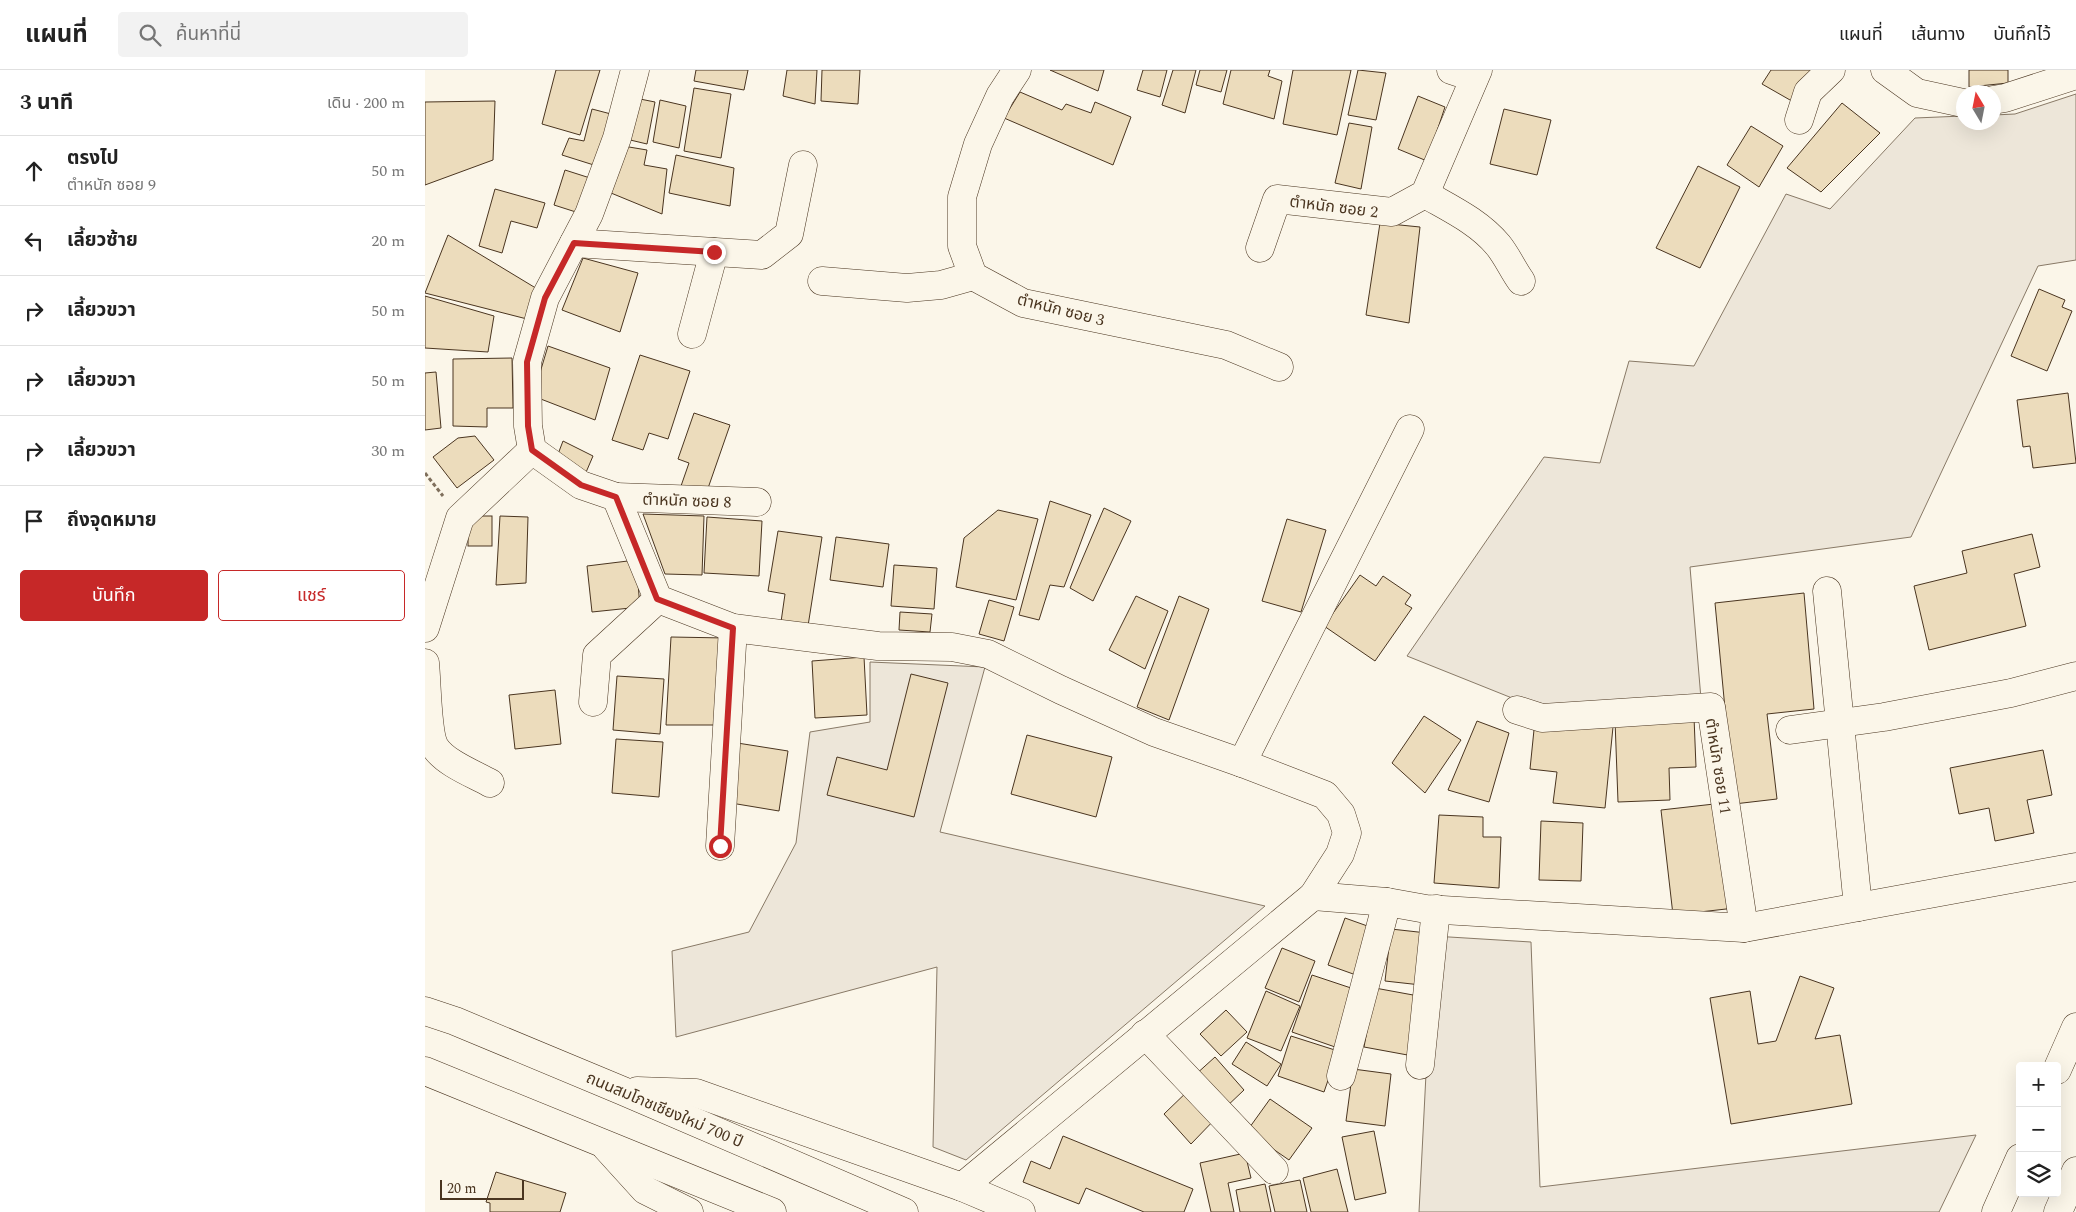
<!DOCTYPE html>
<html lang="th">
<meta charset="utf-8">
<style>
:root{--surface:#fff;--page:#f2f2f2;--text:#222;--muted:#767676;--line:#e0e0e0;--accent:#c62828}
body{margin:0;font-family:Spectral,"Noto Sans Thai",serif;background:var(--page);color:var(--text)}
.controls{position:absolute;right:15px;bottom:15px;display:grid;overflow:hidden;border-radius:5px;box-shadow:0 5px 20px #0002}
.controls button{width:45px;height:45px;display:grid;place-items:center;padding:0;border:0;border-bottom:1px solid var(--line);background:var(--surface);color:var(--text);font:25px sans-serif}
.compass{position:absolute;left:1531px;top:15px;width:45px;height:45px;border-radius:50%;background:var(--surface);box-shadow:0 5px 20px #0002;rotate:350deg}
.scale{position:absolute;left:15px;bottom:12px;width:84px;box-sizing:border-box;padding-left:5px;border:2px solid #4a3520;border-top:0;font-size:14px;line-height:18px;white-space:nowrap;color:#4a3520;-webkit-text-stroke:4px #fbf6e9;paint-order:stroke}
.stop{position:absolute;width:15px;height:15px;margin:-11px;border:4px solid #c62828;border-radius:50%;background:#fff}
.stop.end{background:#c62828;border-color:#fff;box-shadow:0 1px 5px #0008}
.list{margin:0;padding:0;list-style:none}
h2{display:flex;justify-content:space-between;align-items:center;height:65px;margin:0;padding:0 20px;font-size:21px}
h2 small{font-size:16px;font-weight:400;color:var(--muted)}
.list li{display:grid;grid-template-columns:32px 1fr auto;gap:15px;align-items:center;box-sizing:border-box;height:70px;padding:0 20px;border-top:1px solid var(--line)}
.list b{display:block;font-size:19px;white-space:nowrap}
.list p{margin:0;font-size:16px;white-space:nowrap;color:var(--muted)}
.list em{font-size:16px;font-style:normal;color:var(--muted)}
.actions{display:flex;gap:10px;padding:15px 20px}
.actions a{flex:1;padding:11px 0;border:1px solid var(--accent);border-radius:5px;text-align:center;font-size:18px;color:var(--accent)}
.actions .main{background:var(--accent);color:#fff}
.icon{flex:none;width:28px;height:28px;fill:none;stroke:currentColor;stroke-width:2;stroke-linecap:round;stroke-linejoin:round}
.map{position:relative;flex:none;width:1651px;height:1142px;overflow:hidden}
header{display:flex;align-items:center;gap:30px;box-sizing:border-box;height:70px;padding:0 25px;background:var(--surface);border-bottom:1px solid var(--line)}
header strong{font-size:24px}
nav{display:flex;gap:28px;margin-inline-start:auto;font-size:18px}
.search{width:350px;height:45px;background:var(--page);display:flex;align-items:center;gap:12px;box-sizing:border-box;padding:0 18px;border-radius:5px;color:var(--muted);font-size:19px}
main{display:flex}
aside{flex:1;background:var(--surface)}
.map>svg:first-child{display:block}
</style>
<header>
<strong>แผนที่</strong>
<div class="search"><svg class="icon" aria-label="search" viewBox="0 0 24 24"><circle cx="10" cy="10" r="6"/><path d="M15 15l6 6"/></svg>ค้นหาที่นี่</div>
<nav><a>แผนที่</a><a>เส้นทาง</a><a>บันทึกไว้</a></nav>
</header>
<main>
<aside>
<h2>3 นาที<small>เดิน · 200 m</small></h2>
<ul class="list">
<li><svg class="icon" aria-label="ahead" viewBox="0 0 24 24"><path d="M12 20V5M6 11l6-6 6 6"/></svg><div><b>ตรงไป</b><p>ตำหนัก ซอย 9</p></div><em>50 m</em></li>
<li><svg class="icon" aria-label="left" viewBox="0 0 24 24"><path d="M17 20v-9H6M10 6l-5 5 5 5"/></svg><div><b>เลี้ยวซ้าย</b></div><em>20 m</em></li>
<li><svg class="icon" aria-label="right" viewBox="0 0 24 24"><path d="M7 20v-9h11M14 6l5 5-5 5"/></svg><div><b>เลี้ยวขวา</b></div><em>50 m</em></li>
<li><svg class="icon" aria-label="right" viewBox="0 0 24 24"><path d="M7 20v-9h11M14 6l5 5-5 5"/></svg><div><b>เลี้ยวขวา</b></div><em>50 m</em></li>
<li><svg class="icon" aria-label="right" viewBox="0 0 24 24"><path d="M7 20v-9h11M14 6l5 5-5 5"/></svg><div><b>เลี้ยวขวา</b></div><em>30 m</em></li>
<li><svg class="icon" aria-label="arrive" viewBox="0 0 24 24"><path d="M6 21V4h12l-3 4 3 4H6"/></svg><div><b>ถึงจุดหมาย</b></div></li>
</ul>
<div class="actions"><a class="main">บันทึก</a><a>แชร์</a></div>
</aside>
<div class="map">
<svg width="1651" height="1142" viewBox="0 0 1651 1142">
<rect width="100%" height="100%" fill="#fbf6e9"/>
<g fill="#ede6d9" stroke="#887966">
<polygon points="1651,24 1651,190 1613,196 1486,467 1265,497 1276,629 1117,640 982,586 1119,387 1175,393 1204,291 1269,296 1361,124 1405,139 1490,48 1538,46 1538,52 1568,52 1569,45 1590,44"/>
<polygon points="445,592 560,597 515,762 840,836 541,1090 508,1077 512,897 251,967 247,881 324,862 371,773 385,662 445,652"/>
<polygon points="1008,866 1106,872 1115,1117 1551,1065 1514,1142 994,1142"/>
</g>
<g fill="#ecdcbc" stroke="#4a3520">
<polygon points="131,0 175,0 155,65 117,54"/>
<polygon points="271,0 323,0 319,20 269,11"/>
<polygon points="362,0 392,0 390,34 358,26"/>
<polygon points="397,0 435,0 433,34 396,31"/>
<polygon points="625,0 679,0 673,21"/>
<polygon points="718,0 742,0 735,27 712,20"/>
<polygon points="748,0 771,0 760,43 737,35"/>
<polygon points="775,0 802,0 796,22 771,15"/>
<polygon points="806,0 845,0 843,6 857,11 849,49 798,34"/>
<polygon points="868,0 926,0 912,65 858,54"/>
<polygon points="933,0 961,3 951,50 923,45"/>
<polygon points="1346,0 1393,0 1372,34 1337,14"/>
<polygon points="1544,0 1583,0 1583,13 1544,17"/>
<polygon points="269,18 306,24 296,88 259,81"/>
<polygon points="595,22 637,40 641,34 666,43 670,32 706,47 688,95 579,48"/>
<polygon points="993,26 1020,37 1002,91 973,79"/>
<polygon points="210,28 230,32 222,74 201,69"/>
<polygon points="235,30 261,36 254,78 228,72"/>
<polygon points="70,31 68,90 0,115 0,32"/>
<polygon points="1417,33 1455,63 1396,122 1362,98"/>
<polygon points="167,39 186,44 172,96 137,85 144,68 159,71"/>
<polygon points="1079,39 1126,50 1112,105 1065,94"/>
<polygon points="924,53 947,57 936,119 910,113"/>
<polygon points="1326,56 1358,76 1334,117 1302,95"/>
<polygon points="198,76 222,80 219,95 242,99 237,144 186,123"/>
<polygon points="251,85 309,98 305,136 244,123"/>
<polygon points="1273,96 1315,117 1275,198 1231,178"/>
<polygon points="140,100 165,108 154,143 129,135"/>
<polygon points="70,119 120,133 112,158 86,151 77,183 54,176"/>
<polygon points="955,153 995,157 984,253 941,245"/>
<polygon points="23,165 114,220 102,249 0,223"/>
<polygon points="158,188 213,203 195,262 137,240"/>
<polygon points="1614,219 1640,230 1637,237 1647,241 1622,301 1586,286"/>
<polygon points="0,226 69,246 63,282 0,278"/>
<polygon points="123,276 185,298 170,350 108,326"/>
<polygon points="215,285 265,301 243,369 224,363 218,380 187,370"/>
<polygon points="87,288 88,338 62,338 62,357 28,356 28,289"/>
<polygon points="11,302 16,358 0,360 0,303"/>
<polygon points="1643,323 1651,393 1608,398 1605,376 1598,377 1592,330"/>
<polygon points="269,343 305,355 281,424 256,416 264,393 253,389"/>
<polygon points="50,366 69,390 32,418 8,387 33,368"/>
<polygon points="138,371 168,386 159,407 130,392"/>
<polygon points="625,431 666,445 639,517 625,515 614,550 594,545"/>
<polygon points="679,438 706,451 668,531 645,518"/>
<polygon points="573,440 613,449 591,530 531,517 539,468"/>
<polygon points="218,444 279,446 277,505 240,504"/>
<rect x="43" y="446" width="24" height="30"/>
<polygon points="75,446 103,447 101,513 71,515"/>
<polygon points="282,447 337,451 334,506 279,503"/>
<polygon points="862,449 901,460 876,542 837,531"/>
<polygon points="353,461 397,467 383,556 356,552 360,524 343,521"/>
<polygon points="1607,464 1615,497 1589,504 1601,556 1504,580 1489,516 1542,503 1537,481"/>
<polygon points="411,467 464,474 458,517 405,510"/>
<polygon points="211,490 215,537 167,542 162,496"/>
<polygon points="469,495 512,498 509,539 466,536"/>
<polygon points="935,505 951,516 958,506 986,525 980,534 987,538 950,591 899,556"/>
<polygon points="1379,523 1389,639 1342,644 1352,729 1309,734 1290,533"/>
<polygon points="711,526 743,541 720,599 684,580"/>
<polygon points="754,526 784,539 744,650 712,637"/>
<polygon points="564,530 589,537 579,571 554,564"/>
<polygon points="475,542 507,544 505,562 474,560"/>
<polygon points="246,567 301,568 296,655 241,655"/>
<polygon points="439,587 442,645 390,648 387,591"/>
<polygon points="486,604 523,613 489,747 402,725 412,687 462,700"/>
<polygon points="192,606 239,609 235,664 188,660"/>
<polygon points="130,620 136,674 90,679 84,625"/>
<polygon points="999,646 1036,670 1000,723 967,693"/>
<polygon points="1269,647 1271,697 1244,698 1245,730 1193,732 1190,650"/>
<polygon points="1110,650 1188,657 1180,738 1128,733 1132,702 1105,699"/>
<polygon points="1052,651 1084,663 1064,732 1023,720"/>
<polygon points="602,665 687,687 671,747 586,724"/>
<polygon points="191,669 238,672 234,727 187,723"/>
<polygon points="306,672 363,681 354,741 300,732"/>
<polygon points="1618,680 1627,725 1602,730 1609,763 1570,771 1564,738 1534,744 1525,698"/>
<polygon points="1298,733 1310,838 1248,845 1236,740"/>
<polygon points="1014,745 1058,747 1058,767 1076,767 1074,818 1009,813"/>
<polygon points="1116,751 1158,753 1156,811 1114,810"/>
<polygon points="920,848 948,858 931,905 903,895"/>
<polygon points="966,859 1002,863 996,915 960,911"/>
<polygon points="857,878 890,891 874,932 840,918"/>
<polygon points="887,905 932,920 913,978 867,962"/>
<polygon points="1375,906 1409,918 1390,969 1415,965 1427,1034 1306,1054 1285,928 1325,921 1333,974 1351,971"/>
<polygon points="950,918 999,927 988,986 939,977"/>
<polygon points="841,921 875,936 856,981 822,968"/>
<polygon points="801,940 822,962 796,986 775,964"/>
<polygon points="866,966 913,981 899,1022 853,1006"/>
<polygon points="821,972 856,994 842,1016 807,994"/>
<polygon points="790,987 819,1020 799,1039 769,1006"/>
<polygon points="928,999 966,1004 960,1056 921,1051"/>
<polygon points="767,1017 794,1045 766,1074 739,1044"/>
<polygon points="845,1029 887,1058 864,1090 822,1061"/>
<polygon points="949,1061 961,1123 930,1130 917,1067"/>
<polygon points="638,1066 768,1119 759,1142 719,1142 661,1118 654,1134 598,1112 606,1091 625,1099"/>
<polygon points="820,1083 826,1108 803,1113 809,1142 786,1142 775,1093"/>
<polygon points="912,1099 923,1142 886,1142 878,1108"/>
<polygon points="71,1102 141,1123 135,1142 65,1142 65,1133 61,1132"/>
<polygon points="875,1110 882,1142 850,1142 844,1116"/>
<polygon points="840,1114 846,1142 815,1142 811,1120"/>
</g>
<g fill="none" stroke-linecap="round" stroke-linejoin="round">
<defs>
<g id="minor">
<polyline points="210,0 192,68 164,144 120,228 102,292 103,356 107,380 156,415 191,427 233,529 308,558 453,576 527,577 563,584 636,620 729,662 817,693 900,725 916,744 922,763 915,784 888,826 537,1117"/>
<polyline points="592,0 575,26 553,74 537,127 537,176 548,206 598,233 801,275 854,297"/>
<polyline points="1026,0 1035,3 1051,0"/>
<polyline points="1460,0 1492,23 1538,33"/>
<polyline points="1568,30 1580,28 1651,5"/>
<polyline points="1374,50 1383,22 1406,0"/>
<path d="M1000 124C1026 139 1054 152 1073 175 1082 186 1088 200 1096 211"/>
<polyline points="149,173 337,185 364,164 378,95"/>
<polyline points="835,178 852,129 967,142 1000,124 1053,0"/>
<polyline points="397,211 482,218 516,215 548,206"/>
<polyline points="267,264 289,182"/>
<polyline points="191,427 332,432"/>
<polyline points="1402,521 1433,837"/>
<polyline points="0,558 35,448 107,380"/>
<path d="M0 593C2 611 2 664 10 677 20 693 49 704 65 713"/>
<polyline points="168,632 172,585 233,529"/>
<polyline points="1092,640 1117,648 1286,637 1319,858"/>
<polyline points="1365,660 1459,647 1586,623 1651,606"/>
<polyline points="817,693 985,359"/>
<polyline points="295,776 308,558"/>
<polyline points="888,826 962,832 1001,839 1319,858 1651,797"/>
<polyline points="720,964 849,1100"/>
<polyline points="995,995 1011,839"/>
<polyline points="916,1006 962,832"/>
</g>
<g id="major">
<polyline points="0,941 30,951 198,1021 479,1142"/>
<polyline points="1632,1000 1651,957"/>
<polyline points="0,1001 347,1142"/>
<polyline points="212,1021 271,1023 537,1117 596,1142"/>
<polyline points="181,1077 220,1120 264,1142"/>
<polyline points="1571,1142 1595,1088"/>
<polyline points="1633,1142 1651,1101"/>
</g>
</defs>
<use href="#minor" stroke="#4a3520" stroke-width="29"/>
<use href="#major" stroke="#4a3520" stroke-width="29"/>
<polyline stroke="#7f6f5c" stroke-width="3" stroke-dasharray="4 2.5" stroke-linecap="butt" points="0,403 18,426"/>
<use href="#minor" stroke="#fbf6e9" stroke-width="28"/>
<use href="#major" stroke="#fbf6e9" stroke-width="28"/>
</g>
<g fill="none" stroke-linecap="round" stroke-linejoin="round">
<polyline stroke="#c62828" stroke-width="6" points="289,182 149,173 120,228 102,292 103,356 107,380 156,415 191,427 232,529 308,558 295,776"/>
</g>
<g text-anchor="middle" stroke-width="4" stroke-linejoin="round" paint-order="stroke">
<g font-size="16" fill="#4a3520" stroke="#fbf6e9">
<text transform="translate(909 136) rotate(7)" y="6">ตำหนัก ซอย 2</text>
<text transform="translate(636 239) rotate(14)" y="6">ตำหนัก ซอย 3</text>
<text transform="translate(262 430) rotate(2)" y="6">ตำหนัก ซอย 8</text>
<text transform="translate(1294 696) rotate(81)" y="6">ตำหนัก ซอย 11</text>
<text transform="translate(240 1039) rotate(23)" y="6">ถนนสมโภชเชียงใหม่ 700 ปี</text>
</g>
</g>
</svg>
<div class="controls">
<button>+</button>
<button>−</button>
<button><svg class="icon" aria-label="layers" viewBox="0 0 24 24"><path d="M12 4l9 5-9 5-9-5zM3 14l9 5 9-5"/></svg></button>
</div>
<svg class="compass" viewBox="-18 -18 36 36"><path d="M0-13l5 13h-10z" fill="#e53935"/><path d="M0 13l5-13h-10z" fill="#767676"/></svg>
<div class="scale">20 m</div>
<div class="stop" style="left:295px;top:776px"></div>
<div class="stop end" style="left:289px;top:182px"></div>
</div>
</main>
